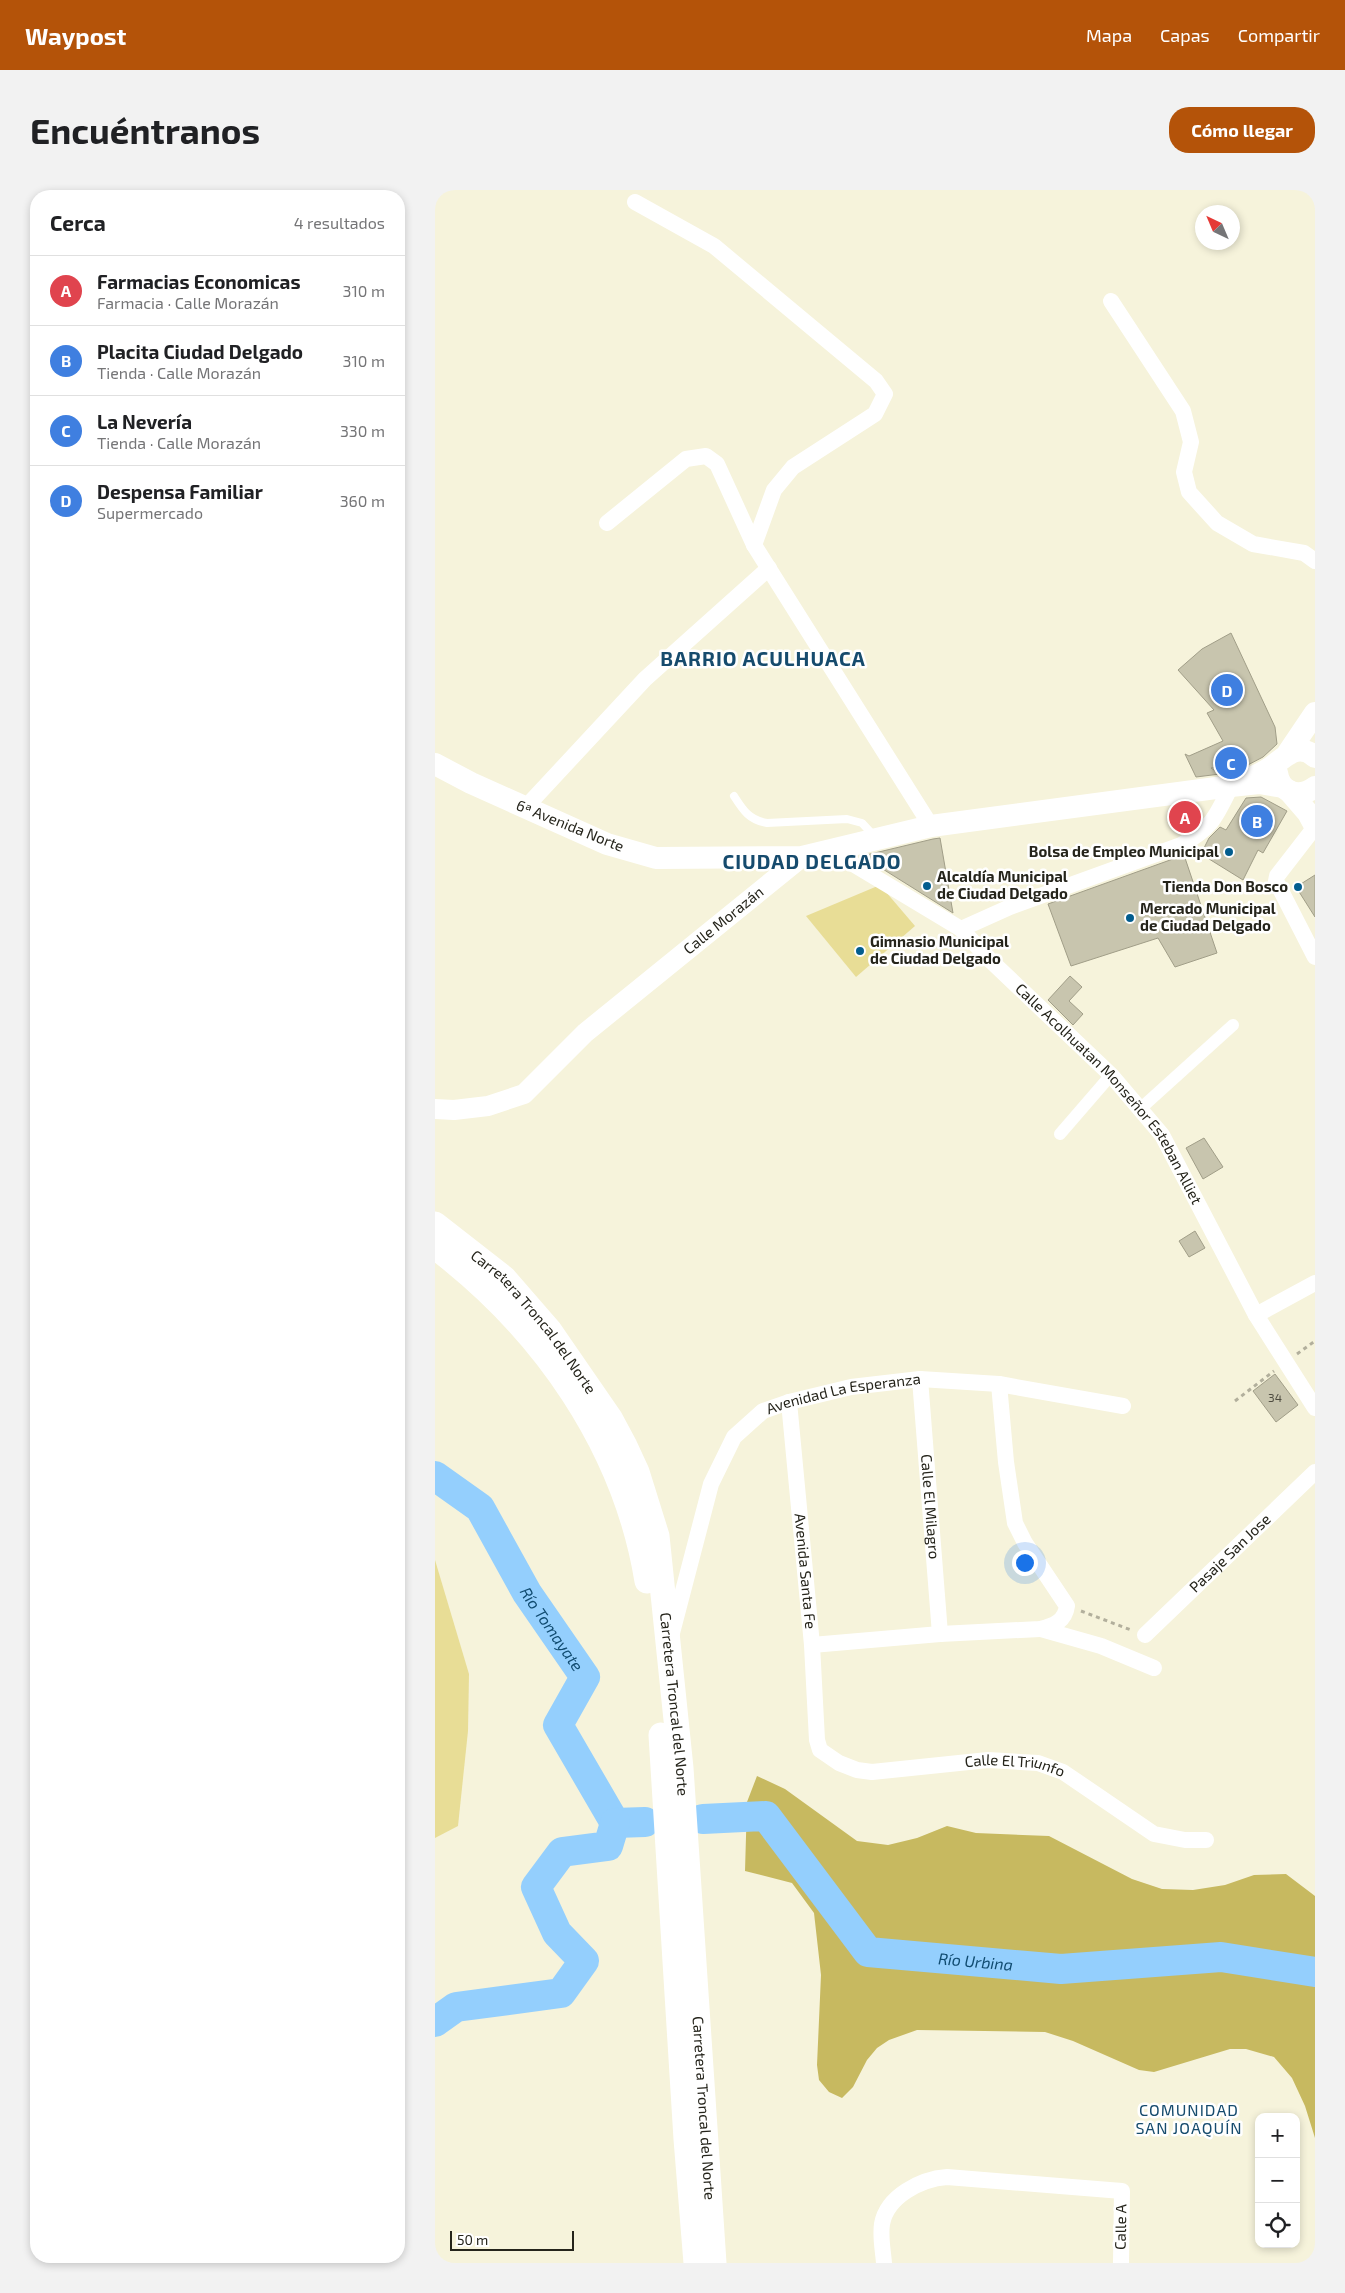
<!DOCTYPE html>
<html lang="es">
<meta charset="utf-8">
<style>
:root{--surface:#fff;--page:#f2f2f2;--text:#202124;--muted:#757577;--line:#e0e0e0;--accent:#b45309}
body{margin:0;font-family:"Exo 2",sans-serif;background:var(--page);color:var(--text)}
.controls{position:absolute;right:15px;bottom:15px;display:grid;overflow:hidden;border-radius:10px;box-shadow:0 2px 8px #0003}
.controls button{width:45px;height:45px;display:grid;place-items:center;padding:0;border:0;border-bottom:1px solid var(--line);background:var(--surface);color:var(--text);font:25px sans-serif}
.compass{position:absolute;left:760px;top:15px;width:45px;height:45px;border-radius:50%;background:var(--surface);box-shadow:0 2px 8px #0003;rotate:316deg}
.scale{position:absolute;left:15px;bottom:12px;width:124px;box-sizing:border-box;padding-left:5px;border:2px solid #25241b;border-top:0;font-size:14px;line-height:18px;white-space:nowrap;color:#25241b;-webkit-text-stroke:4px #fff;paint-order:stroke}
.you{position:absolute;left:589px;top:1372px;width:18px;height:18px;margin:-12px;border:4px solid #fff;border-radius:50%;background:#1a73e8;box-shadow:0 0 0 8px #1a73e833}
.badge{display:grid;place-items:center;width:32px;height:32px;border-radius:50%;background:var(--accent);color:#fff;font-size:16px;font-weight:700}
.pin{position:absolute;translate:-50% -50%;border:2px solid #fff;box-shadow:0 1px 5px #0006}
.list{margin:0;padding:0;list-style:none}
h2{display:flex;justify-content:space-between;align-items:center;height:65px;margin:0;padding:0 20px;font-size:21px}
h2 small{font-size:16px;font-weight:400;color:var(--muted)}
.list li{display:grid;grid-template-columns:32px 1fr auto;gap:15px;align-items:center;box-sizing:border-box;height:70px;padding:0 20px;border-top:1px solid var(--line)}
.list b{display:block;font-size:19px;white-space:nowrap}
.list p{margin:0;font-size:16px;white-space:nowrap;color:var(--muted)}
.list em{font-size:16px;font-style:normal;color:var(--muted)}
.icon{flex:none;width:28px;height:28px;fill:none;stroke:currentColor;stroke-width:2;stroke-linecap:round;stroke-linejoin:round}
.map{position:relative;flex:none;width:880px;height:2073px;overflow:hidden;border-radius:20px}
header{display:flex;align-items:center;gap:30px;box-sizing:border-box;height:70px;padding:0 25px;background:var(--accent);color:#fff}
header strong{font-size:24px}
nav{display:flex;gap:28px;margin-inline-start:auto;font-size:18px}
.intro{display:flex;align-items:center;justify-content:space-between;box-sizing:border-box;height:120px;padding:0 30px}
h1{margin:0;font-size:35px}
.button{padding:12px 22px;border-radius:20px;background:var(--accent);color:#fff;font-size:18px;font-weight:700}
main{display:flex;gap:30px;padding:0 30px}
aside{flex:1;background:var(--surface);border-radius:20px;box-shadow:0 2px 8px #0003}
.map>svg:first-child{display:block}
</style>
<header>
<strong>Waypost</strong>
<nav><a>Mapa</a><a>Capas</a><a>Compartir</a></nav>
</header>
<div class="intro"><h1>Encuéntranos</h1><a class="button">Cómo llegar</a></div>
<main>
<aside>
<h2>Cerca<small>4 resultados</small></h2>
<ul class="list">
<li><span class="badge" style="background:#e0444e">A</span><div><b>Farmacias Economicas</b><p>Farmacia · Calle Morazán</p></div><em>310 m</em></li>
<li><span class="badge" style="background:#3f7fe0">B</span><div><b>Placita Ciudad Delgado</b><p>Tienda · Calle Morazán</p></div><em>310 m</em></li>
<li><span class="badge" style="background:#3f7fe0">C</span><div><b>La Nevería</b><p>Tienda · Calle Morazán</p></div><em>330 m</em></li>
<li><span class="badge" style="background:#3f7fe0">D</span><div><b>Despensa Familiar</b><p>Supermercado</p></div><em>360 m</em></li>
</ul>
</aside>
<div class="map">
<svg width="880" height="2073" viewBox="0 0 880 2073">
<rect width="100%" height="100%" fill="#f6f3db"/>
<g fill="#e8dd96">
<polygon points="445,695 480,736 421,787 371,726"/>
<polygon points="0,1370 34,1484 33,1541 23,1636 0,1648"/>
</g>
<polygon fill="#c7b960" points="322,1586 350,1599 422,1651 453,1655 482,1648 512,1636 541,1643 614,1646 697,1689 727,1699 758,1700 790,1695 819,1685 851,1684 880,1706 880,1948 870,1916 857,1888 839,1867 811,1859 795,1859 719,1882 704,1880 638,1851 610,1842 482,1840 454,1850 442,1858 432,1870 418,1897 407,1908 394,1902 384,1890 382,1875 386,1785 379,1723 357,1693 310,1681 312,1612"/>
<g fill="none" stroke-linecap="round" stroke-linejoin="round">
<g stroke="#94cffd" stroke-width="30">
<path id="s1" d="M0 1286 45 1318 92 1403 150 1487 123 1535 180 1633"/>
<path id="s2" d="M268 1629 331 1626 433 1762 626 1779 786 1767 880 1782"/>
<polyline points="180,1633 210,1632"/>
<polyline points="0,1832 21,1817 126,1803 149,1771 122,1743 101,1697 127,1662 173,1656 180,1633"/>
</g>
</g>
<g fill="#c8c5ae" stroke="#a19e88">
<polygon points="796,443 840,537 842,554 828,567 809,577 776,578 785,584 761,587 750,564 754,566 788,551 772,523 779,520 743,480 767,459"/>
<polygon points="826,607 852,621 828,663 823,660 808,690 766,664 774,648 785,637 791,640 811,608"/>
<polygon points="760,614 763,631 756,637 739,639 736,618"/>
<polygon points="505,648 518,723 427,666 498,649"/>
<polygon points="749,665 782,763 740,777 723,748 636,776 613,714"/>
<polygon points="880,685 880,727 861,697"/>
<polygon points="635,786 647,797 634,811 648,824 638,835 613,810"/>
<polygon points="769,948 788,977 768,989 751,958"/>
<polygon points="760,1041 770,1058 754,1067 744,1051"/>
<polygon points="840,1184 863,1215 841,1232 818,1201"/>
</g>
<g fill="none" stroke-linecap="round" stroke-linejoin="round">
<g stroke="#b2af9c" stroke-width="3" stroke-dasharray="4 4" stroke-linecap="butt">
<polyline points="862,1164 880,1151"/>
<polyline points="800,1211 839,1181"/>
<polyline points="646,1421 696,1440"/>
</g>
<path stroke="#fff" stroke-width="8" d="M299 606C308 620 314 630 332 633L412 629 427 633 440 647"/>
<g stroke="#fff" stroke-width="12">
<polyline points="705,919 798,835"/>
<polyline points="625,944 676,885"/>
</g>
<g stroke="#fff" stroke-width="16">
<polyline points="200,12 279,56 441,191 450,204 440,224 358,277 339,300 319,355"/>
<polyline points="676,111 748,221 756,252 749,282 754,302 782,333 818,354 869,363 880,371"/>
<polyline points="172,333 251,269 271,266 282,274 319,355 496,636"/>
<polyline points="90,618 210,489 334,378"/>
<polyline points="880,637 842,686 841,691 880,767"/>
<path id="s3" d="M393 659 526 739 556 771 676 885 727 945 821 1125 880 1218"/>
<path d="M526 739 575 717 746 655C777 638 781 627 796 596"/>
<polyline points="821,1125 880,1093"/>
<path id="s4" d="M485 1189 505 1444"/>
<path id="s5" d="M354 1212 377 1455 382 1550 385 1560 404 1573 422 1580 437 1582 553 1570 603 1573 628 1582 719 1644 750 1650H771"/>
<polyline points="606,1439 666,1456 719,1478"/>
<path id="s6" d="M237 1443 276 1294 299 1247 328 1221 354 1212 416 1197 485 1189 564 1194 688 1216"/>
<path id="s7" d="M710 1445 880 1282"/>
<path d="M377 1455 505 1444 605 1439C619 1436 630 1431 632 1416L590 1353 580 1333 571 1272 564 1194"/>
<path d="M449 2073C448 2060 445 2047 447 2034 452 2006 486 1989 512 1987L687 2001 686 2073"/>
</g>
<path stroke="#fff" stroke-width="20" id="s8" d="M0 919 19 920 53 916 89 904 150 843 367 667"/>
<g stroke="#fff" stroke-width="22">
<polyline points="853,563 880,523"/>
<polyline points="0,574 36,593 172,654 221,668 367,667 496,636 796,596 824,593 848,597"/>
<path d="M842 583C845 603 864 609 880 597"/>
<path d="M806 592C816 588 826 584 835 578 849 568 863 551 880 567"/>
<polyline points="854,601 873,623 880,636"/>
</g>
<g stroke="#fff" stroke-width="25">
<path id="s9" d="M0 1034 69 1088 115 1141 175 1228 190 1256 202 1282 222 1346 246 1578 279 2073"/>
<path d="M0 1057C108 1139 190 1256 212 1391"/>
<polyline points="226,1545 251,1949 261,2073"/>
</g>
</g>
<g fill="#035d8e" stroke="#fff" stroke-width="2">
<circle cx="794" cy="662" r="5"/>
<circle cx="492" cy="696" r="5"/>
<circle cx="863" cy="697" r="5"/>
<circle cx="695" cy="728" r="5"/>
<circle cx="425" cy="761" r="5"/>
</g>
<g text-anchor="middle" stroke-width="5" stroke-linejoin="round" paint-order="stroke">
<g font-size="12" fill="#4e4c40">
<text x="840" y="1212">34</text>
</g>
<g font-size="15" fill="#25241b" stroke="#fff">
<text transform="translate(135 636) rotate(22)" y="5">6ª Avenida Norte</text>
<text dy="5" stroke="none"><textPath href="#s8" startOffset="356">Calle Morazán</textPath></text>
<text dy="5" stroke="none"><textPath href="#s3" startOffset="378">Calle Acolhuatan Monseñor Esteban Alliet</textPath></text>
<text dy="5" stroke="none"><textPath href="#s9" startOffset="140">Carretera Troncal del Norte</textPath></text>
<text dy="5" stroke="none"><textPath href="#s6" startOffset="328">Avenidad La Esperanza</textPath></text>
<text dy="5" stroke="none"><textPath href="#s4" startOffset="128">Calle El Milagro</textPath></text>
<text dy="5" stroke="none"><textPath href="#s7" startOffset="118">Pasaje San Jose</textPath></text>
<text dy="5" stroke="none"><textPath href="#s5" startOffset="170">Avenida Santa Fe</textPath></text>
<text dy="5" stroke="none"><textPath href="#s9" startOffset="560">Carretera Troncal del Norte</textPath></text>
<text dy="5" stroke="none"><textPath href="#s5" startOffset="551">Calle El Triunfo</textPath></text>
<text dy="5" stroke="none"><textPath href="#s9" startOffset="965">Carretera Troncal del Norte</textPath></text>
<text transform="translate(686 2037) rotate(-89)" y="5">Calle A</text>
</g>
<g font-size="15" font-weight="bold" fill="#25241b" stroke="#fff" text-anchor="start">
<text x="784" y="667" text-anchor="end">Bolsa de Empleo Municipal</text>
<text x="502" y="692">Alcaldía Municipal<tspan x="502" dy="17">de Ciudad Delgado</tspan></text>
<text x="853" y="702" text-anchor="end">Tienda Don Bosco</text>
<text x="705" y="724">Mercado Municipal<tspan x="705" dy="17">de Ciudad Delgado</tspan></text>
<text x="435" y="757">Gimnasio Municipal<tspan x="435" dy="17">de Ciudad Delgado</tspan></text>
</g>
<g font-size="16" font-style="italic" fill="#104b70" stroke="#fff">
<text dy="6" stroke="none"><textPath href="#s1" startOffset="196">Río Tomayate</textPath></text>
<text dy="6" stroke="none"><textPath href="#s2" startOffset="341">Río Urbina</textPath></text>
</g>
<g font-size="16" letter-spacing="1" fill="#164b6d" stroke="#fff">
<text x="754" y="1926">COMUNIDAD<tspan x="754" dy="18">SAN JOAQUÍN</tspan></text>
</g>
<g font-size="20" font-weight="bold" letter-spacing="1" fill="#164b6d" stroke="#fff">
<text x="328" y="476">BARRIO ACULHUACA</text>
<text x="377" y="679">CIUDAD DELGADO</text>
</g>
</g>
</svg>
<div class="controls">
<button>+</button>
<button>−</button>
<button><svg class="icon" aria-label="locate" viewBox="0 0 24 24"><circle cx="12" cy="12" r="6"/><path d="M12 2v4M12 18v4M2 12h4M18 12h4"/></svg></button>
</div>
<svg class="compass" viewBox="-18 -18 36 36"><path d="M0-13l5 13h-10z" fill="#e53935"/><path d="M0 13l5-13h-10z" fill="#757577"/></svg>
<div class="scale">50 m</div>
<div class="you"></div>
<div class="pin badge" style="left:750px;top:627px;background:#e0444e">A</div>
<div class="pin badge" style="left:822px;top:631px;background:#3f7fe0">B</div>
<div class="pin badge" style="left:796px;top:573px;background:#3f7fe0">C</div>
<div class="pin badge" style="left:792px;top:500px;background:#3f7fe0">D</div>
</div>
</main>
